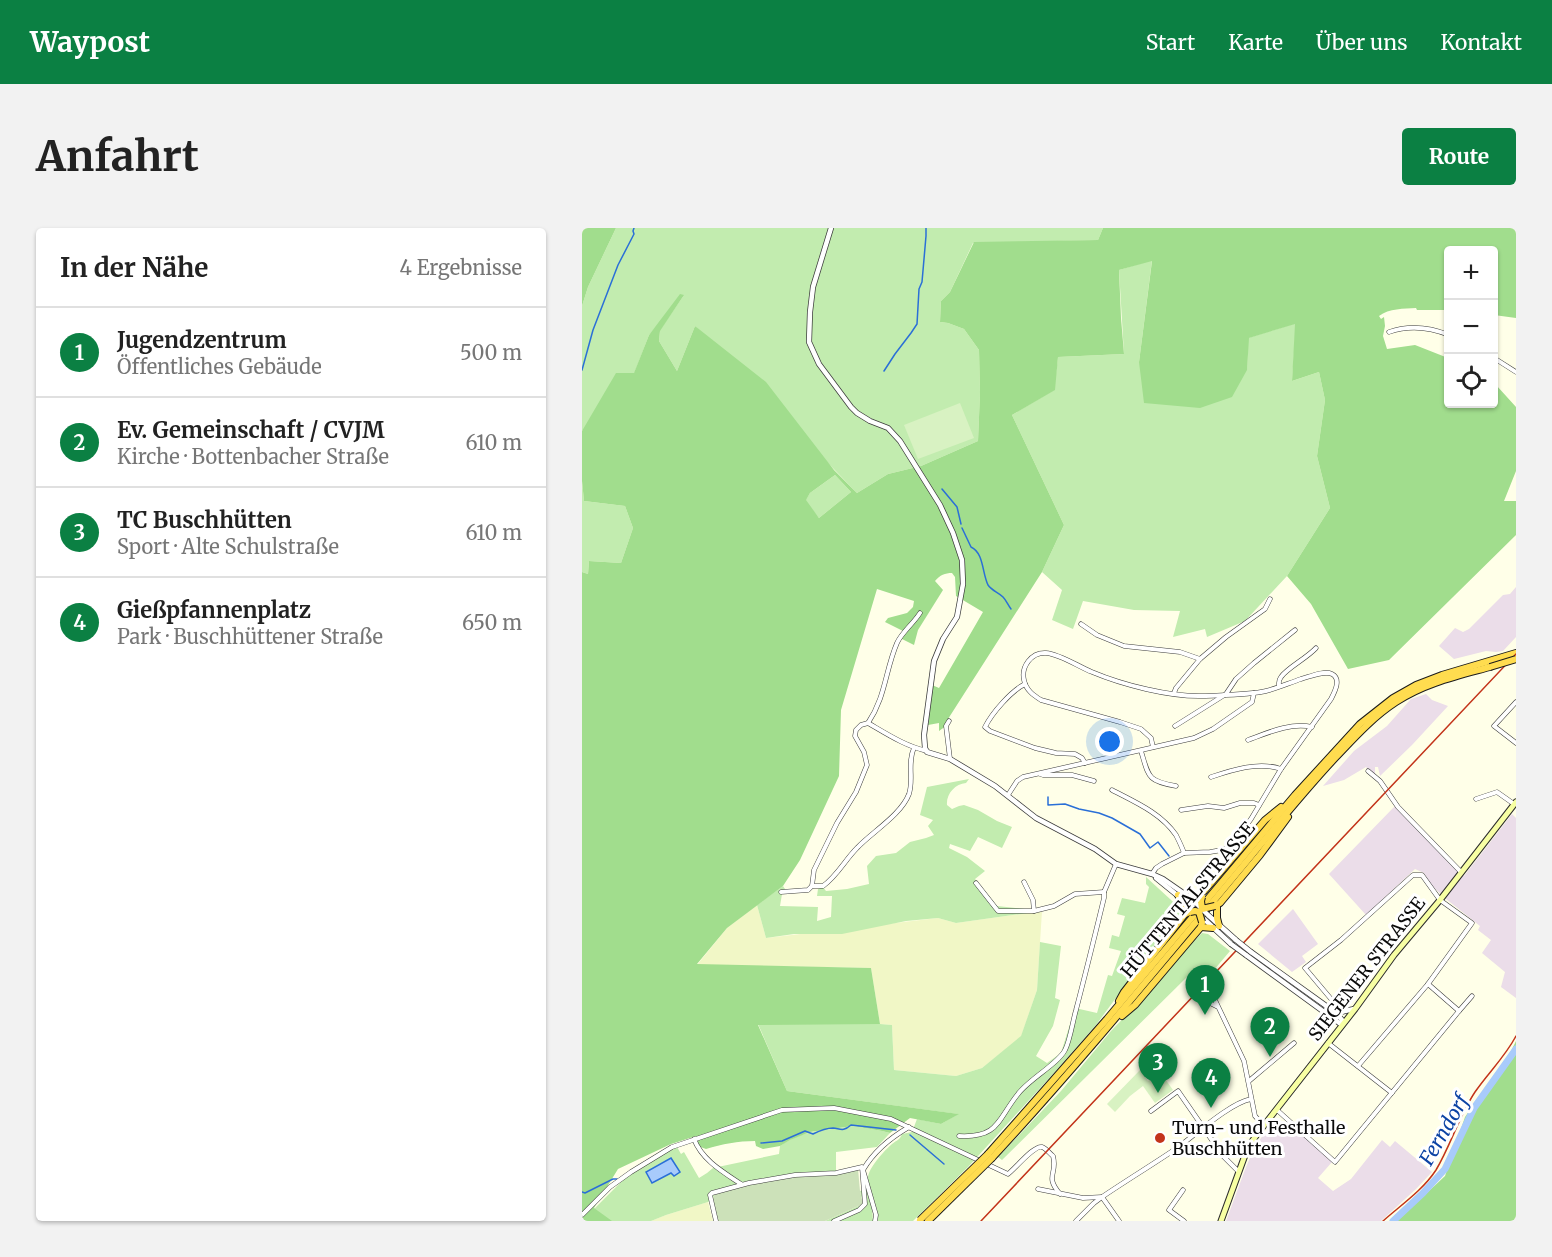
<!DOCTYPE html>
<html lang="de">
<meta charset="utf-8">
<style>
:root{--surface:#fff;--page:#f2f2f2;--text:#222;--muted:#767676;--line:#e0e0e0;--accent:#0b8043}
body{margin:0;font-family:Merriweather,serif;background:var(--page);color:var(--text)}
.controls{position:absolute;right:18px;top:18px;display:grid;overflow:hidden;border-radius:6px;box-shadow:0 2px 4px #0004}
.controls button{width:54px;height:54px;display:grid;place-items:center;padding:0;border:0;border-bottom:2px solid var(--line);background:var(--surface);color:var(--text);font:30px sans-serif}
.you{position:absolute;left:528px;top:514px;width:21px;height:21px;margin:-15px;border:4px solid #fff;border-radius:50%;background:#1a73e8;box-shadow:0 0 0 9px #1a73e833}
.badge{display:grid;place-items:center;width:39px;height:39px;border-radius:50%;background:var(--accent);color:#fff;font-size:20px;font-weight:700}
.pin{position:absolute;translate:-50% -50px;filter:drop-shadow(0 2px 3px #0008)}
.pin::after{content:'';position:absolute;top:32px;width:21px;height:18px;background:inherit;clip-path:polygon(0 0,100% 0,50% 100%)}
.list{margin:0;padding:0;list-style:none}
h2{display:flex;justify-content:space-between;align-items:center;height:78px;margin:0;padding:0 24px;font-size:26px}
h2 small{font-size:20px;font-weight:400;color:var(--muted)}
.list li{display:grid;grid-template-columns:39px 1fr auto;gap:18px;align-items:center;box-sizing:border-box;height:90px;padding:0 24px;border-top:2px solid var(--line)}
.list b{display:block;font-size:22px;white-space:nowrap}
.list p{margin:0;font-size:20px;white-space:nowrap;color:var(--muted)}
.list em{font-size:20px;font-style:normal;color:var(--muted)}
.icon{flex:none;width:33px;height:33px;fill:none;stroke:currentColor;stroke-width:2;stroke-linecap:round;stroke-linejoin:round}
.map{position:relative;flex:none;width:934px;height:993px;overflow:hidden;border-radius:6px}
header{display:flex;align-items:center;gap:36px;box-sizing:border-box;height:84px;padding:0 30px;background:var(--accent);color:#fff}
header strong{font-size:28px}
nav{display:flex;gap:33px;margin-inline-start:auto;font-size:21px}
.intro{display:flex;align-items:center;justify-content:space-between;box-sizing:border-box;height:144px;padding:0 36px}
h1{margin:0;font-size:42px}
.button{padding:15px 27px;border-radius:6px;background:var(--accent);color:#fff;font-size:21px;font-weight:700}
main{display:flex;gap:36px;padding:0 36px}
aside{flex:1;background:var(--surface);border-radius:6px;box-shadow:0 2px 4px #0004}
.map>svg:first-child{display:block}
</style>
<header>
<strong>Waypost</strong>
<nav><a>Start</a><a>Karte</a><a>Über uns</a><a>Kontakt</a></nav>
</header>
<div class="intro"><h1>Anfahrt</h1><a class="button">Route</a></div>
<main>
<aside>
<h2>In der Nähe<small>4 Ergebnisse</small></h2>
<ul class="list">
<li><span class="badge">1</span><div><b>Jugendzentrum</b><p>Öffentliches Gebäude</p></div><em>500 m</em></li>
<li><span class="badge">2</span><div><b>Ev. Gemeinschaft / CVJM</b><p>Kirche · Bottenbacher Straße</p></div><em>610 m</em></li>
<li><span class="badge">3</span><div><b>TC Buschhütten</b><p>Sport · Alte Schulstraße</p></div><em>610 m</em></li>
<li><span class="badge">4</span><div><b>Gießpfannenplatz</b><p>Park · Buschhüttener Straße</p></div><em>650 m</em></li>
</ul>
</aside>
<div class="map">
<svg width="934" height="993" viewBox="0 0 934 993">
<rect width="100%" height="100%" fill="#ffffe8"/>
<g fill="#ebdde9">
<polygon points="934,359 934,409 921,423 914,424 904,423 872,431 857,418 873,400 881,404 887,401 921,367 928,366"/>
<polygon points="844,466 850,472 866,478 830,517 798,548 796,539 793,539 793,545 789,545 784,539 762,552 741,558 772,523 805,498 829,471"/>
<polygon points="813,578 882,648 930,586 934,590 934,770 919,759 923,744 900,725 909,712 896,702 898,698 864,671 848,656 842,645 833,641 784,687 747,646"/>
<polygon points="711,681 736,716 720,728 724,734 710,744 676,716"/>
<polygon points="710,897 750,934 736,950 751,963 769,951 800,912 808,919 813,913 850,944 834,961 799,993 644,993 664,939 674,916 689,898 700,908"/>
</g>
<g fill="#f1f7c6">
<polygon points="175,677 184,710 356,690 374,695 460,683 455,762 439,809 400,840 374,848 312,842 310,797 298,796 289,740 115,737 145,700"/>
<polygon points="126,974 131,993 69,993 84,987"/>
</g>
<g fill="#c2ecaf">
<polygon points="34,0 521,0 516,12 391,15 368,64 359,73 358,94 366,95 382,101 397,122 398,165 396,213 339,238 306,246 275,265 113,98 95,143 77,113 78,102 102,67 67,107 52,146 0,203 0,78 6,59"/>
<polygon points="570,32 557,134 665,142 666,110 714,95 710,153 737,144 743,172 735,228 748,280 705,348 663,393 625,409 623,401 591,409 598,383 552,382 501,373 491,401 470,392 480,362 460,344 482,297 430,187 472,162 476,129 542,126 537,42"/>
<polygon points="253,247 269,264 237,290 223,273 228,265"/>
<polygon points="0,253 2,273 43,278 51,300 39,335 7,333 6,346 0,344"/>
<path d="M387 551 384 555C373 556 364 566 365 577L370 581 377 578 382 577 396 582 415 593 430 599 420 620 396 609 388 623 368 616 367 620 385 629 403 643 393 651 415 678 460 683 374 695 356 690 324 693 260 706H212L184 710 175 677 201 658 203 661 200 666 198 678 236 679 235 693 249 689 250 668H235L236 661 241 659 244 663 265 661 287 656 285 638 294 628 314 625 328 614 344 610 352 607 346 598 351 592 338 587 345 559Z"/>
<path d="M564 649 600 682 597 690 553 744 514 797 471 846 386 939 331 993H296C297 978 287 965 286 951 285 941 303 922 310 916 315 912 318 912 320 906L330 904 335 891 359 896 376 886 205 863 176 796H298L310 797 312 842 374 848 400 840 439 808 455 762 458 714 479 718 473 770 478 772 471 798 454 828 465 835 479 825 493 780 515 785 526 747 530 748 539 723 527 720 530 707 537 709 543 688 535 686 540 670 563 675 567 659 564 656Z"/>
<polygon points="620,705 626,706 648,723 632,742 605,749 420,932 416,929 479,863 529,803 565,766 603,722"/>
<path d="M271 898 300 903 308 905 295 919 254 924V943L223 945 132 967 131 972 126 974 84 987 69 993H0L43 950 90 921 95 919 99 926 102 924 117 950 125 945 131 940 197 926 198 918C222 901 244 903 271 898Z"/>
<polygon points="285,961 290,979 291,993 243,993 281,976 278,963"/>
</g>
<g fill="#a1dd8d" fill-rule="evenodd">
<polygon points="0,0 34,0 6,59 0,78"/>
<path d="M521 0H934V90L912 87V22H867L866 82H835L834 80C822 81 807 80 797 88L799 91 802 89 803 98 801 108 805 121 833 117 866 130 867 176H912V156L915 158 934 179V243L922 273H934V307L807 432 766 441 729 376 705 348 748 280 735 228 743 172 737 144 710 153 713 96 667 110 665 142 650 169 618 180 562 175 557 134 570 33 537 42 539 90 542 126 476 129 473 162 430 187 482 297 460 344 366 491 364 498 357 503V495L346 497 350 457 357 460 401 384 374 368 373 349 370 345C363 345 358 347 353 353L361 362 336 402 332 417 316 409 321 403 303 394 306 390 325 385 331 379 332 373 295 361 259 482 257 548 218 632 201 658 145 700 115 736 289 740 298 796 176 797 205 863 377 886 359 896 328 890 308 905 300 903 271 898 228 904 208 912 198 918 181 921 174 918 173 913C156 913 140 916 124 921L116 918 114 908 89 916 36 941 12 980 30 993H0V344L6 346 7 333 39 335 51 300 43 278 2 273 0 253V203L34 145H52L67 107 98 66 102 67 78 103 77 113 95 143 113 98 184 154 252 242 275 265 306 246 339 238 396 213 398 165 397 122 382 101 366 95 358 94 359 73 368 64 392 14 516 12ZM253 247 269 264 237 290 224 272 228 265Z"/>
<polygon points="934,813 934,993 815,993 863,948 883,889 929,823"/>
</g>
<path fill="#cce1b9" d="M276 941 278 963 281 976 243 993H136L131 972 132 967 137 964C183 952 228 946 276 941Z"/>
<g fill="#d8f2c2">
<polygon points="378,175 392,210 336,231 322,197"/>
<polygon points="558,842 566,853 578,844 591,862 573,875 561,858 548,868 533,884 525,876"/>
</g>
<polygon fill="#a8cbfb" stroke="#2a6fd7" stroke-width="1.5" points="89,930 98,944 92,948 89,945 70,955 64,944"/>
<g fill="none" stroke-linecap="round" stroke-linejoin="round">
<g stroke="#2a6fd7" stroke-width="1.5">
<polyline points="0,142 11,102 36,37 52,6 51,3 52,0"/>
<polyline points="302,143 313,126 329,105 335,96 337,61 340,54 344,8 344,0"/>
<polyline points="360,261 375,279 379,296"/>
<path d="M380 300 389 319C402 325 400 345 406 357 410 363 416 364 421 369 424 372 426 377 429 381"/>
<polyline points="466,569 466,577 483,576 497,581 517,585 530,590 558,606 568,620 576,614 587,628"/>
<polyline points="328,907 362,936"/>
<path d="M179 915 200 913 223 903 231 906C237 903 244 900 251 900 259 901 261 904 269 897L314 902"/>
<polyline points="0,964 3,965 31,951 35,951"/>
</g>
<polyline stroke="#a8cbfb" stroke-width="7" points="811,993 841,965 863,941 892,880 934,821"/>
<defs>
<g id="minor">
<path d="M807 104C827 97 847 99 867 107"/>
<polyline points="912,130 934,144"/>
<polyline points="499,396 515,407 542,418 598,424 618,431"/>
<path d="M443 456C429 463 410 485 403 499L408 503 453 520 474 525 493 526 500 530 503 535"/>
<path d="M697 458C697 453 696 453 699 449 705 440 725 430 734 420"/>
<polyline points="592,465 594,460 618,431 644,409 683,381 688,371"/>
<polyline points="934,474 912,498 934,515"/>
<polyline points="367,493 364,498 368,531"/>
<path d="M286 495C305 506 323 518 345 523"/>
<polyline points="593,498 644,466 654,451 672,435 713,402"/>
<path d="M666 512C685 505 709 494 730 499"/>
<path d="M559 523C567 549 565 553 594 558"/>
<polyline points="786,543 798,553 816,579 879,644"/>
<polyline points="458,546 461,547 490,547 512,553"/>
<path d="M629 549C650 542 677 533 699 541"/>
<path d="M530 562C553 574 579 585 594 607 597 613 600 619 602 625"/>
<polyline points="426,567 435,553 441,549 612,510 631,501 670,474 672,465"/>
<polyline points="894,571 915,564 932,576"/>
<polyline points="599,582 626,578 642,580 658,575 672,575 677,577"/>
<path d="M570 646 574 640 580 636 602 625 628 624 640 622 649 618 669 591 699 541 749 471C752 465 760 451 750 446 742 442 727 449 719 451 707 455 696 460 684 463 667 467 640 467 621 468 588 469 541 457 510 444 497 439 478 426 464 425 449 424 439 439 442 452 444 462 451 467 459 472L538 494 559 501 569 510 571 519"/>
<polyline points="442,654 451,672 452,683"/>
<polyline points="394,655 416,683 452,683 472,678 493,666 522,664"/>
<path d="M230 658 232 642 255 595 274 564 285 537 282 524 273 508 274 502 279 497 286 495C304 468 303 443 315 415 320 404 331 396 338 385"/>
<path d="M199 664 226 662 230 658H241C255 648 263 632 275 620 290 604 319 587 327 566 332 551 325 535 332 520"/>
<polyline points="636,779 628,775 628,769 631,769 633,772 662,833 673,888 682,898"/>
<polyline points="877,783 890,768"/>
<polyline points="760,784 723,740 759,712 831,647 840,647 858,672 890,695 846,756 776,838"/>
<polyline points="746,815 810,865"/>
<polyline points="667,853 712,815"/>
<polyline points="695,882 753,934 877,783 846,756"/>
<polyline points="569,883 596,863 641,928 657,944"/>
<path d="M377 908C417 910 415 892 436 866 447 851 476 836 483 822 488 813 491 792 494 782 504 744 513 707 522 670V664L534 636"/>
<path d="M112 911C120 932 141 944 159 956"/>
<polyline points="456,961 501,970 520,969 537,993"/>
<polyline points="601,962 587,982 602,993"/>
<path d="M0 987 28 959 49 944 90 919 200 882 252 880 309 891 426 946C434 940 452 917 460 919 464 920 468 926 471 928 476 947 462 947 478 966"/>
<polyline points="134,993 128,967 130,965 167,955 213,947 254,945 280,939 283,976 277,982 252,993"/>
<path d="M293 993 294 987 281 942C292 923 308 910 327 899"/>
<path d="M494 993 512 975 520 969C545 952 570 937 595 920 613 907 648 875 669 871"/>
</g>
<g id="tertiary">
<polyline points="249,0 231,59 228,84 227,114 237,136 269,179 275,185 288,193 306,200 318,213 358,277 371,305 380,332 381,356 375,389 361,411 352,433 342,507 343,520 345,524 368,531 413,558 454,590 513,621 534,636 570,646 581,651 607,669 615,676"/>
<polyline points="574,650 611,680"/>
<polyline points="626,687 654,712"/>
<polyline points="622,691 649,716"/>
<polyline points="669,724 754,785 760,792 760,797"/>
<polyline points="664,727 760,797"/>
<polyline points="754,785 772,781"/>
</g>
<polyline id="secondary" points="639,993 666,919 676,905 773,781 812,727 858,672 934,574"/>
<g id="trunk">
<polyline points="596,667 602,678 603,686"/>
<polyline points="607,669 613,669 622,663 683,592 699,579"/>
<polyline points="635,677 635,690 637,698"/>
<polyline points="633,678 638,675 678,627 706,589"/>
<polyline points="619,699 631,700"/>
<polyline points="537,773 542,764 603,686 608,684"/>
<polyline points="540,788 553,777 619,699 620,694"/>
<polyline points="406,926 525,791 713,567 778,496 811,470 834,457 860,447 934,425"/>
<path d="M410 930C499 834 581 733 665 633 694 598 723 562 754 529 773 509 791 489 814 474 843 455 875 448 908 439"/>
</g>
</defs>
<use href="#minor" stroke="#3d3d3d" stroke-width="5"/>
<use href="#tertiary" stroke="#3d3d3d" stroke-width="6"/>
<use href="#secondary" stroke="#2c2c2c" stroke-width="7"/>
<use href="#trunk" stroke="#1b1b1b" stroke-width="8"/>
<use href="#minor" stroke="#fff" stroke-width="4"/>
<use href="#tertiary" stroke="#fff" stroke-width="4.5"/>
<use href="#secondary" stroke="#f7ffa3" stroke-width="5"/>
<use href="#trunk" stroke="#ffdc4f" stroke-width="6"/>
<g stroke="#c3341a" stroke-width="1.5">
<polyline points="399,993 934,426"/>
<path d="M801 993C819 977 841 962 854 942 869 917 877 888 893 864 906 845 923 829 934 808"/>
</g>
<defs>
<g id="tertiary-bridge">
<polyline points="615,676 626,687"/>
<polyline points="654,712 669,724"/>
<polyline points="649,716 664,727"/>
</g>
<g id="trunk-bridge">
<polyline points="908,439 934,431"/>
<polyline points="620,669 619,673 620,681 633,678"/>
<polyline points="608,684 613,683 617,684 620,694"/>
<polyline points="338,992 406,926"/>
<polyline points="346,993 410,930"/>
</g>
</defs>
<use href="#tertiary-bridge" stroke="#3d3d3d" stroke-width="6" stroke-linecap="butt"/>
<use href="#trunk-bridge" stroke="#1b1b1b" stroke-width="8" stroke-linecap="butt"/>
<use href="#tertiary-bridge" stroke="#fff" stroke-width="4.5"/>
<use href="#trunk-bridge" stroke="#ffdc4f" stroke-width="6"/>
</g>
<circle fill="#c3341a" stroke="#fff" stroke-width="2" cx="578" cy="910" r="6"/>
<g text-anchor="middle" stroke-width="6" stroke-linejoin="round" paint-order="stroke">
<g font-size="18" fill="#0a0a0a" stroke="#fff">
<text transform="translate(606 672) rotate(-50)" y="6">HÜTTENTALSTRASSE</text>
<text transform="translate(785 741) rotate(-52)" y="6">SIEGENER STRASSE</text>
</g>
<g font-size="18" fill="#0a0a0a" stroke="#fff" text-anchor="start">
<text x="590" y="906">Turn- und Festhalle<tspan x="590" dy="21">Buschhütten</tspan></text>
</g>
<g font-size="20" font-style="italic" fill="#0c43a4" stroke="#fff">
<text transform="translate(862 902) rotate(-60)" y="7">Ferndorf</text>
</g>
</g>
</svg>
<div class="controls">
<button>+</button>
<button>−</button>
<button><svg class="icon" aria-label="locate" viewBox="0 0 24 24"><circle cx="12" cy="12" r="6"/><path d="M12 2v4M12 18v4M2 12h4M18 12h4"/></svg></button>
</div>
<div class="you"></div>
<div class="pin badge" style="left:623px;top:787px">1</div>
<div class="pin badge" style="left:688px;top:829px">2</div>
<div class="pin badge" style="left:576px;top:865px">3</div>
<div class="pin badge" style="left:629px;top:880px">4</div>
</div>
</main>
